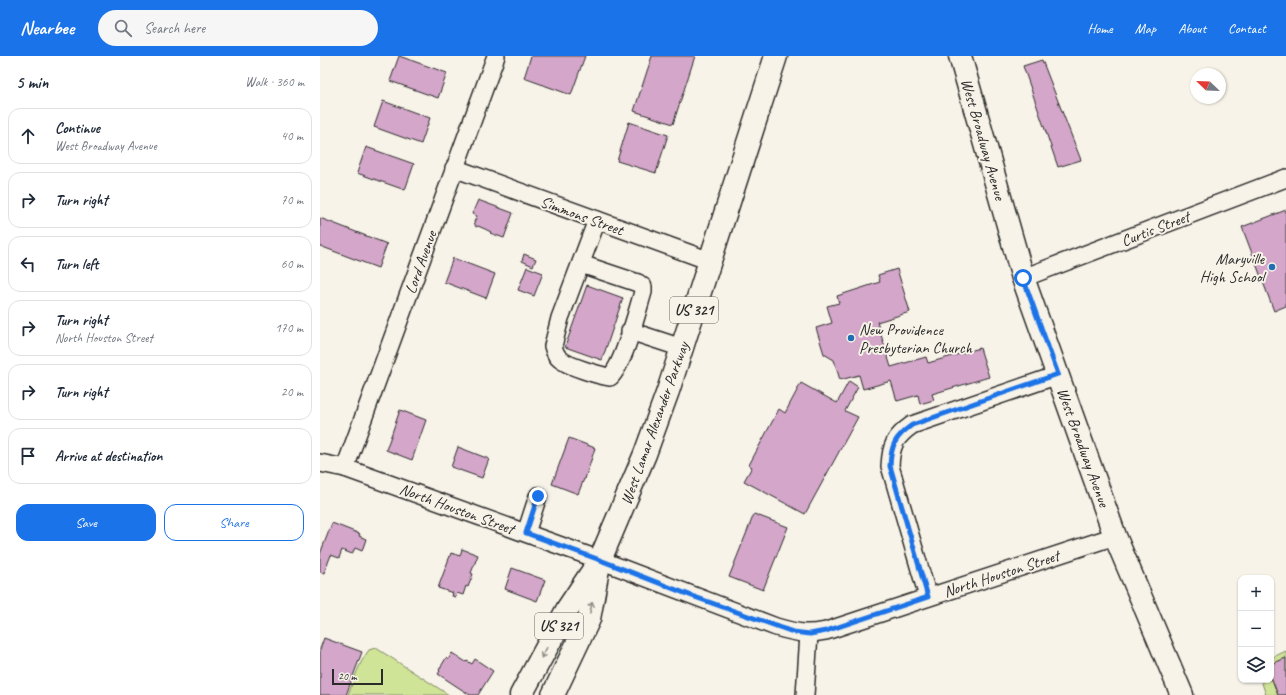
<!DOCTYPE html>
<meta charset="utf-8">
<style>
:root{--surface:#fff;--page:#f6f6f7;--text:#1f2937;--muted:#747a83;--line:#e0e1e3;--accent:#1a73e8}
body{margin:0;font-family:Caveat,sans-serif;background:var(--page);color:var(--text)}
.controls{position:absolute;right:12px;bottom:12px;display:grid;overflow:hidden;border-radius:8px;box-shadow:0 1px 3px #0004}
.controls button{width:36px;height:36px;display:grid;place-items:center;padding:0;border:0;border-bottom:1px solid var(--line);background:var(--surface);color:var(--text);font:20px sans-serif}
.compass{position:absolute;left:870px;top:12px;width:36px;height:36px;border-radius:50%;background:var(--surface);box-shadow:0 1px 3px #0004;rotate:293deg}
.scale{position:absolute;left:12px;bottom:10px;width:51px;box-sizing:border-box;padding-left:4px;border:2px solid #2b2b2b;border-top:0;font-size:11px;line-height:14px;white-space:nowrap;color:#2b2b2b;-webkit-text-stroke:3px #f7f3e8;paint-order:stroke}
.stop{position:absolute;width:12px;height:12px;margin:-9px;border:3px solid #1a73e8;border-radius:50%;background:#fff}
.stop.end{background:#1a73e8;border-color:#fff;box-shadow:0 1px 4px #0008}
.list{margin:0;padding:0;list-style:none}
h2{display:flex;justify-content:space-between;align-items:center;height:52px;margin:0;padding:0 16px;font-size:17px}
h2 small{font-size:13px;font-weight:400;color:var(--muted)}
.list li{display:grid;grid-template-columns:26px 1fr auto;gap:12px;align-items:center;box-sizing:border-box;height:56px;margin:0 8px 8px;padding:0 8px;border:1px solid var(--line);border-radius:12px}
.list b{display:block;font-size:15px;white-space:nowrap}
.list p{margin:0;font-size:13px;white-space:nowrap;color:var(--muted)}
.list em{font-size:13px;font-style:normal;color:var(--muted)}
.actions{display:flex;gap:8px;padding:12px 16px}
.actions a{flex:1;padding:9px 0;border:1px solid var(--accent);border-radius:12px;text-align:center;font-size:14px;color:var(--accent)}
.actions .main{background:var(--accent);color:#fff}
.icon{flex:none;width:22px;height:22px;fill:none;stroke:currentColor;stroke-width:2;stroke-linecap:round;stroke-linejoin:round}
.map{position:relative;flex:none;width:966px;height:639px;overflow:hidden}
header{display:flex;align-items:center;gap:24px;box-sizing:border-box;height:56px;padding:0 20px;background:var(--accent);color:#fff}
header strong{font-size:19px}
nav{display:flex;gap:22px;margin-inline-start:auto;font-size:14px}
.search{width:280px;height:36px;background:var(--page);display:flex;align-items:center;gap:10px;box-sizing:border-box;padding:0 14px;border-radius:22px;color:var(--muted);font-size:15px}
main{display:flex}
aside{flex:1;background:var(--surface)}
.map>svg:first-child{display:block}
</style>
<header>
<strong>Nearbee</strong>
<div class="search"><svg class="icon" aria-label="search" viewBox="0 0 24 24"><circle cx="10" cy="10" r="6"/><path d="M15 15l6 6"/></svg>Search here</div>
<nav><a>Home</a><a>Map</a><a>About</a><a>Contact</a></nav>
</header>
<main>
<aside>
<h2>5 min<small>Walk · 360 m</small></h2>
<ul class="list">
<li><svg class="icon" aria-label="ahead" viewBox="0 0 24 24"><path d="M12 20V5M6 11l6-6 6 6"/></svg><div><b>Continue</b><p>West Broadway Avenue</p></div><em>40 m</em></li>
<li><svg class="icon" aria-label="right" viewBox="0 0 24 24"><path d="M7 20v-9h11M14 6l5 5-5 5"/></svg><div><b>Turn right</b></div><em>70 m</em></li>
<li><svg class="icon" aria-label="left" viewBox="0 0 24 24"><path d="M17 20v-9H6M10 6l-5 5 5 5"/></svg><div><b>Turn left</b></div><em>60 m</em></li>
<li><svg class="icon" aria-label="right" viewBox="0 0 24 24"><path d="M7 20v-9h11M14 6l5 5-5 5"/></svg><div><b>Turn right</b><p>North Houston Street</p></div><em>170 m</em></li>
<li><svg class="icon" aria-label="right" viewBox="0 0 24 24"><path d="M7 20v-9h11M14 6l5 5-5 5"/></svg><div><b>Turn right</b></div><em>20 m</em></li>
<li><svg class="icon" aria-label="arrive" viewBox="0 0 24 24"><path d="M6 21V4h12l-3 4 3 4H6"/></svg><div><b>Arrive at destination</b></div></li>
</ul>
<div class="actions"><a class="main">Save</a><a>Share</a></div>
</aside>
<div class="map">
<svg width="966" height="639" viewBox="0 0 966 639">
<rect width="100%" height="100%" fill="#f7f3e8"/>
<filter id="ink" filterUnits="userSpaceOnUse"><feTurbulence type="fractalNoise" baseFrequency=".025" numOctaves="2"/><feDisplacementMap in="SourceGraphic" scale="8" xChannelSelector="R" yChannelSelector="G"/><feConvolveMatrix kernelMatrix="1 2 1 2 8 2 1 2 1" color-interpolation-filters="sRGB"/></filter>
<g filter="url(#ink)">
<g fill="#d0e498" stroke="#7e8862">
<path d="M55 592H56L129 639H28C34 623 39 607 49 594Z"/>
<polygon points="966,595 966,639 946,639 941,624 951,624 951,602"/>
</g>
<g fill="#d3a6ca" stroke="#2b2b2b">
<polygon points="79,0 127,17 118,42 70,25"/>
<polygon points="211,0 265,0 251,39 204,22"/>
<polygon points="332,0 375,0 353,68 314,55"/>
<polygon points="722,4 761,104 738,111 703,10"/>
<polygon points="63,45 110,62 101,88 54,71"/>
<polygon points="309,66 348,79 336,117 297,105"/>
<polygon points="46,91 94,108 85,134 37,117"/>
<polygon points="158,144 193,157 184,182 170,177 171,176 165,173 158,170 156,171 154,166 157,160 152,158"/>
<polygon points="966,154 966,250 954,255 922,171"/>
<polygon points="0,162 67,188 58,212 0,190"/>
<polygon points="204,198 216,203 213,210 202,205"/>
<polygon points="133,202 175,218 166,242 124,226"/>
<polygon points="207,211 223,217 214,240 198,234"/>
<polygon points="577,213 590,256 557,266 571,311 606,301 608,307 660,292 669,321 612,338 614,344 600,348 598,339 577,345 571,325 543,333 539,319 520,324 514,304 504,298 496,272 512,267 507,250 519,247 517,240 560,226 558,219"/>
<polygon points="267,229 303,242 282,304 245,291"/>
<polygon points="529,325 538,331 525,355 538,361 485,458 424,425 432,411 429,409 459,353 465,357 481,327 517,347"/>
<polygon points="80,354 106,364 92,404 66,394"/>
<polygon points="249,382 275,392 265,423 264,423 258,438 232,428"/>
<polygon points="138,391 169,403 162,422 131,411"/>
<polygon points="434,458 468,471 443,534 409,521"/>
<polygon points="12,467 40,478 39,480 46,483 42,495 35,492 32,498 22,494 19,502 11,499 4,517 0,516 0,498"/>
<polygon points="142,493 158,499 151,517 153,518 148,531 146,530 143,539 137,537 136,541 132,540 133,537 118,532 131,497 140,500"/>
<polygon points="192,512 225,524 217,545 185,533"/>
<polygon points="4,582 42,596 26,639 0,639 0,593"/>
<polygon points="132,597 146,606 147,605 152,608 155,603 173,615 158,639 150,639 118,618 120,615 119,614 126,602 128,604"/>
<polygon points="966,602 966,639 958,639 951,621 951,608"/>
</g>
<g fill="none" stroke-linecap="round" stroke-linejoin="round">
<defs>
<g id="minor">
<polyline points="134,112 390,205"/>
<path d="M261 208 318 227 323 231V236C317 256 304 308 290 321 281 320 247 310 240 303 236 300 234 294 233 290L240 262 277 164"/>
<polyline points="703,222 966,122"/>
<polyline points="310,275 362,292"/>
<path d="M0 407 25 412 280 504 456 571C477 577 485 579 506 575L795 480"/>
<polyline points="25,412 176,0"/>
<polyline points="206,477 218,440"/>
<path d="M608 541 570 410C571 389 575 381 592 369L738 319"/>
<polyline points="485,639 489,578"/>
</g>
<polyline id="major" points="640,0 703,222 795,480 862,639"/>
<g id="highway">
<polyline points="201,639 248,552 280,504 325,398 348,335 456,0"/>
<polyline points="233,639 269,563 278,513"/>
</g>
</defs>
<use href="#minor" stroke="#2b2b2b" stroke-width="20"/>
<use href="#major" stroke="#2b2b2b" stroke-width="25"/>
<use href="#highway" stroke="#2b2b2b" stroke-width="25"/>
<use href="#minor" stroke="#f7f3e8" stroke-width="17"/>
<use href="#major" stroke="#f7f3e8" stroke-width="22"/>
<use href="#highway" stroke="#f7f3e8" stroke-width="22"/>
</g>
<defs><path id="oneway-shaft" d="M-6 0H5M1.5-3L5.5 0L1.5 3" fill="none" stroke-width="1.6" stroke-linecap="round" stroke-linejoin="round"/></defs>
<g stroke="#918f8a">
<use href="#oneway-shaft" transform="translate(271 552) rotate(-79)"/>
<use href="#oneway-shaft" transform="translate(224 597) rotate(118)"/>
</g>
</g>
<g fill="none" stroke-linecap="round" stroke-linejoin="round" filter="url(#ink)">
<path stroke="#1a73e8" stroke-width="5" d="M218 440 206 477 280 504 372 540 473 576 490 578 506 575 608 541 570 410C571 389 575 381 592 369L738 318 703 222"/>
</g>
<g fill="#1f6fb2" stroke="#f7f3e8" stroke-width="1.5">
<circle cx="952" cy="211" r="4"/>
<circle cx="531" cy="282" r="4"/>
</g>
<g text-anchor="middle" stroke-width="4" stroke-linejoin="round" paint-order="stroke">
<g fill="#f7f3e8" stroke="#686764" stroke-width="1">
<rect x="350" y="241" width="48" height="26" rx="3"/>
<rect x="215" y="557" width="48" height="26" rx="3"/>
</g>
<g font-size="15" font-weight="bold" fill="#2b2b2b">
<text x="374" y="259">US 321</text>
<text x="239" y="575">US 321</text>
</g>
<g font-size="16" fill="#2b2b2b" stroke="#f7f3e8">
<text transform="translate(664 83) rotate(74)" y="6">West Broadway Avenue</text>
<text transform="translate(262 159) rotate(20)" y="6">Simmons Street</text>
<text transform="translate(835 172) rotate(-21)" y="6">Curtis Street</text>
<text transform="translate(100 206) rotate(-70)" y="6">Lord Avenue</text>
<text transform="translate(334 367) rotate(-70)" y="6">West Lamar Alexander Parkway</text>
<text transform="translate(764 391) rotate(70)" y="6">West Broadway Avenue</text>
<text transform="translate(137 452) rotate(20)" y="6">North Houston Street</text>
<text transform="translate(681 517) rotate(-18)" y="6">North Houston Street</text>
</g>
<g font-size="16" fill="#2b2b2b" stroke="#f7f3e8" text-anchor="end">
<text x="944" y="208">Maryville<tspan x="944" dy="18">High School</tspan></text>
<text x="539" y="279" text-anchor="start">New Providence<tspan x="539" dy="18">Presbyterian Church</tspan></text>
</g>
</g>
</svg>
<div class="controls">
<button>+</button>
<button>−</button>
<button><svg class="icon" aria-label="layers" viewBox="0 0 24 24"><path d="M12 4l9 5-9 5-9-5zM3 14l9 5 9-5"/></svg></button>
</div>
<svg class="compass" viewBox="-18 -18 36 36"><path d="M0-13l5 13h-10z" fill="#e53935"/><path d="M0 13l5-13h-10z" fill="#747a83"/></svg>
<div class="scale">20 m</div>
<div class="stop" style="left:703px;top:222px"></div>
<div class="stop end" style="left:218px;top:440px"></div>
</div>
</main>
